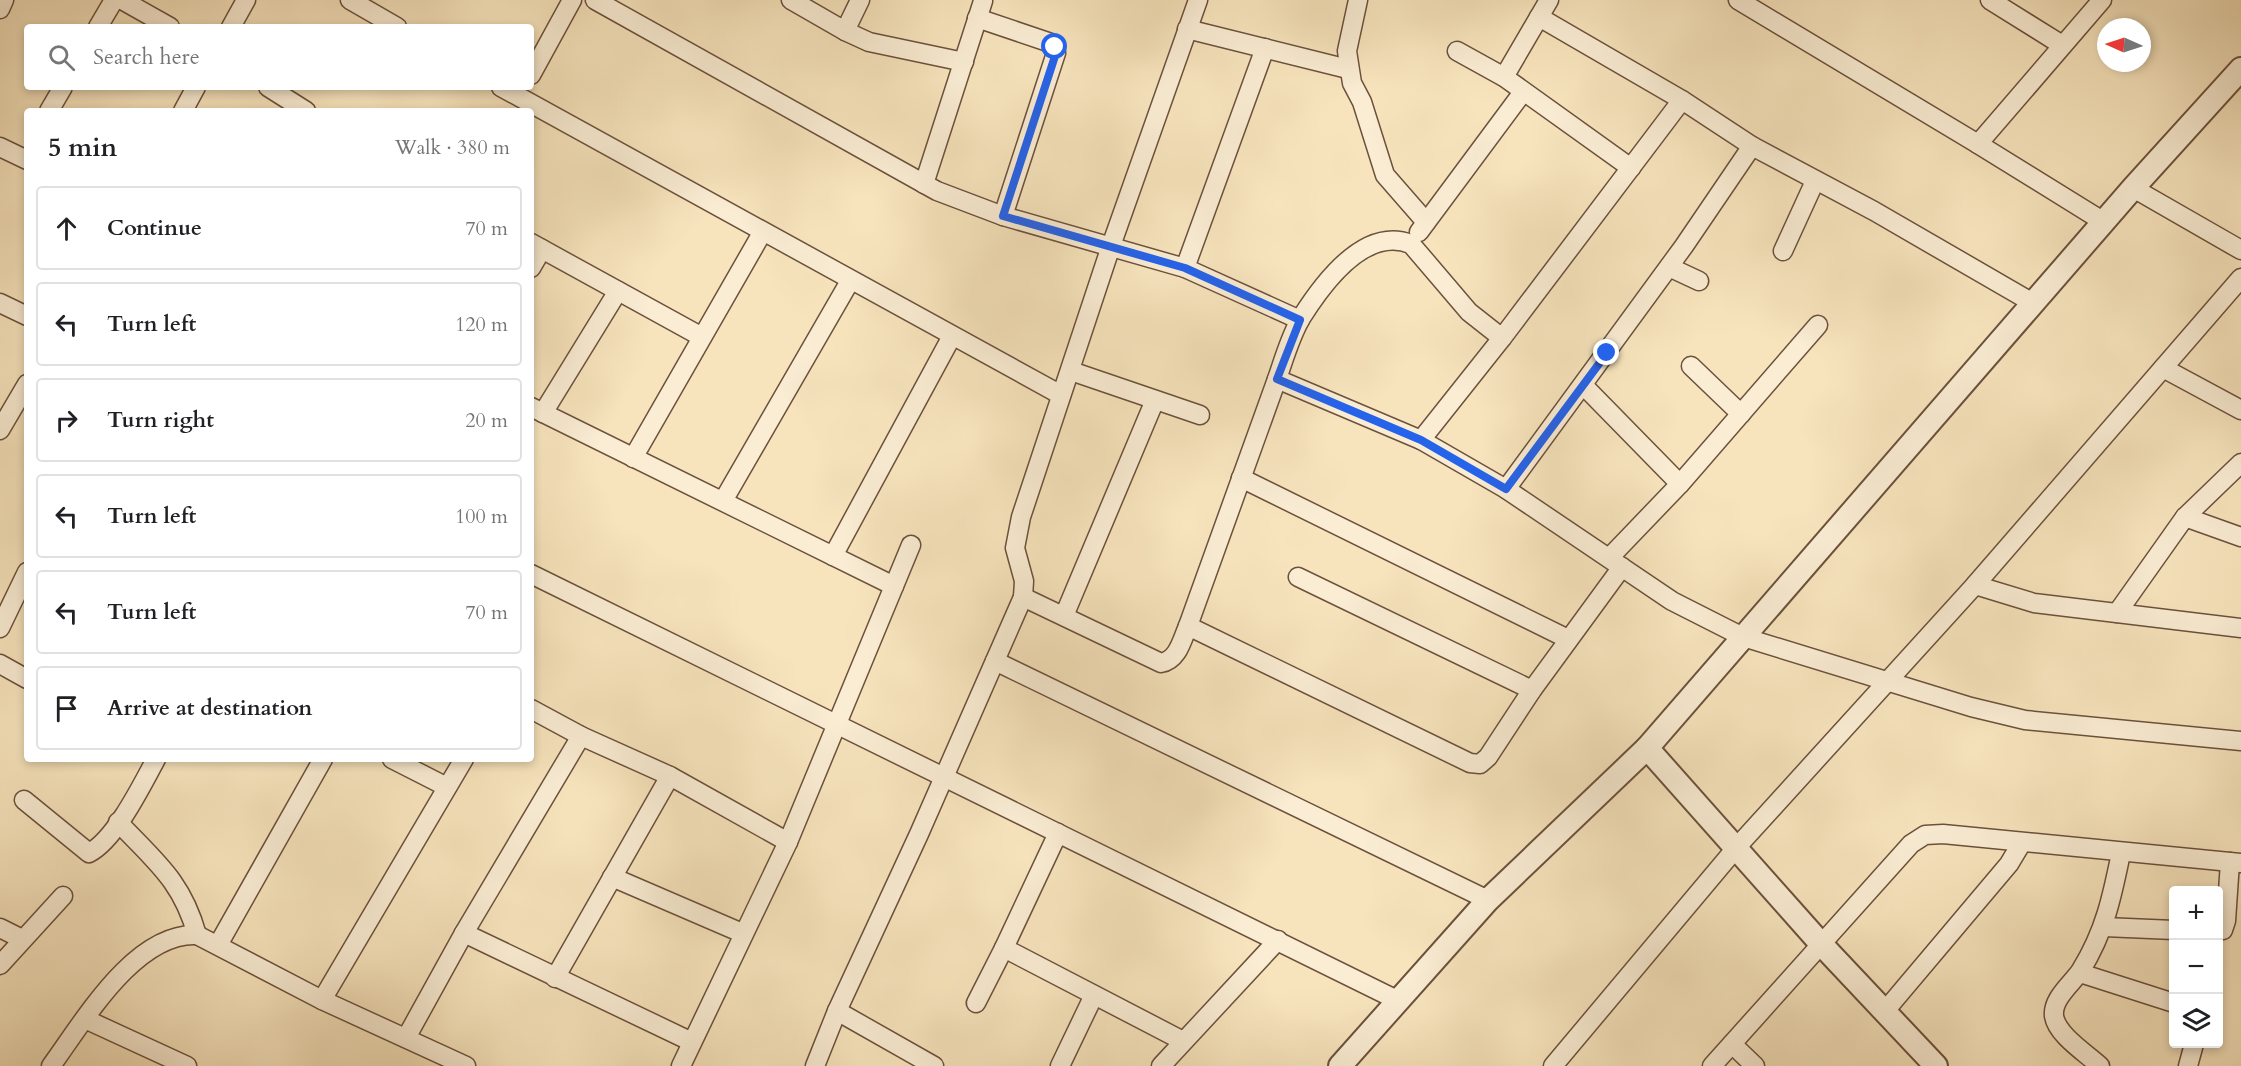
<!DOCTYPE html>
<meta charset="utf-8">
<style>
:root{--surface:#fff;--page:#f2f2f2;--text:#202124;--muted:#757577;--line:#e0e0e0}
body{margin:0;font-family:Cardo,serif;background:var(--page);color:var(--text)}
.controls{position:absolute;right:18px;bottom:18px;display:grid;overflow:hidden;border-radius:6px;box-shadow:0 3px 9px #0003}
.controls button{width:54px;height:54px;display:grid;place-items:center;padding:0;border:0;border-bottom:2px solid var(--line);background:var(--surface);color:var(--text);font:30px sans-serif}
.compass{position:absolute;left:2097px;top:18px;width:54px;height:54px;border-radius:50%;background:var(--surface);box-shadow:0 3px 9px #0003;rotate:273deg}
.stop{position:absolute;width:18px;height:18px;margin:-14px;border:4px solid #2563eb;border-radius:50%;background:#fff}
.stop.end{background:#2563eb;border-color:#fff;box-shadow:0 2px 6px #0008}
.list{margin:0;padding:0;list-style:none}
h2{display:flex;justify-content:space-between;align-items:center;height:78px;margin:0;padding:0 24px;font-size:26px}
h2 small{font-size:20px;font-weight:400;color:var(--muted)}
.list li{display:grid;grid-template-columns:39px 1fr auto;gap:18px;align-items:center;box-sizing:border-box;height:84px;margin:0 12px 12px;padding:0 12px;border:2px solid var(--line);border-radius:6px}
.list b{display:block;font-size:22px;white-space:nowrap}
.list em{font-size:20px;font-style:normal;color:var(--muted)}
.icon{flex:none;width:33px;height:33px;fill:none;stroke:currentColor;stroke-width:2;stroke-linecap:round;stroke-linejoin:round}
.map{position:relative;flex:none;width:2241px;height:1066px;overflow:hidden}
.search{position:absolute;background:var(--surface);box-shadow:0 3px 9px #0003;left:24px;top:24px;width:510px;height:66px;display:flex;align-items:center;gap:15px;box-sizing:border-box;padding:0 21px;border-radius:6px;color:var(--muted);font-size:22px}
.panel{position:absolute;background:var(--surface);box-shadow:0 3px 9px #0003;left:24px;top:108px;width:510px;height:654px;border-radius:6px}
.map>svg:first-child{display:block}
</style>
<div class="map">
<svg width="2241" height="1066" viewBox="0 0 2241 1066">
<rect width="100%" height="100%" fill="#f7e4bd"/>
<filter id="stains"><feTurbulence type="fractalNoise" baseFrequency=".00333" numOctaves="4"/><feColorMatrix values="0 0 0 0 .2 0 0 0 0 .09 0 0 0 0 .02 0 0 0 .5 -.17"/></filter>
<radialGradient id="worn" r=".72"><stop offset=".6" stop-color="#630" stop-opacity="0"/><stop offset="1" stop-color="#630" stop-opacity=".3"/></radialGradient>
<g fill="none" stroke-linecap="round" stroke-linejoin="round">
<defs>
<g id="minor">
<polyline points="122,0 170,27"/>
<polyline points="350,0 397,27"/>
<polyline points="595,0 937,191 1003,216 1185,268 1300,320"/>
<polyline points="791,0 845,31 869,42 964,62"/>
<polyline points="1358,0 1347,51 1352,83 1362,102 1385,175 1426,222"/>
<polyline points="1738,0 1978,144"/>
<polyline points="1990,0 2062,45"/>
<polyline points="2102,0 1978,144 2104,222"/>
<polyline points="0,9 4,0"/>
<polyline points="1539,17 1682,100 1752,146 1874,211 2033,303"/>
<polyline points="977,18 1051,43 1056,53 1003,216"/>
<polyline points="98,27 114,0"/>
<polyline points="231,27 246,0"/>
<polyline points="1187,29 1348,69"/>
<polyline points="845,31 860,0"/>
<polyline points="1457,51 1504,77 1631,168"/>
<polyline points="531,75 572,0"/>
<polyline points="1504,77 1549,0"/>
<polyline points="268,87 306,111"/>
<polyline points="501,87 1061,395"/>
<polyline points="49,111 63,87"/>
<polyline points="183,111 196,87"/>
<polyline points="0,147 27,160"/>
<polyline points="924,184 983,1"/>
<polyline points="2133,188 2241,250"/>
<polyline points="1419,232 1523,92"/>
<polyline points="531,243 702,337"/>
<polyline points="1783,251 1815,181"/>
<polyline points="1669,267 1699,281"/>
<polyline points="531,268 542,249"/>
<polyline points="1185,268 1265,48"/>
<polyline points="0,303 27,316"/>
<polyline points="1691,366 1741,414"/>
<polyline points="2163,368 2241,410"/>
<polyline points="1071,371 1200,415"/>
<path d="M1277 379C1284 359 1290 337 1301 318 1323 283 1365 226 1411 244L1469 312 1502 338"/>
<polyline points="1583,385 1680,484"/>
<polyline points="531,407 894,586"/>
<polyline points="543,413 618,291"/>
<polyline points="0,430 27,384"/>
<polyline points="1421,440 1502,338 1682,100"/>
<polyline points="633,458 762,233"/>
<polyline points="1241,478 1568,639"/>
<polyline points="1506,489 1684,246 1752,146"/>
<polyline points="723,501 850,281"/>
<polyline points="2185,517 2241,537"/>
<polyline points="833,556 952,336"/>
<polyline points="1609,558 1680,484 1818,325"/>
<polyline points="531,574 1397,1000"/>
<polyline points="1298,577 1532,690"/>
<polyline points="1975,585 2034,603 2241,628"/>
<path d="M1023 597 1161 663C1178 660 1182 640 1188 626L1277 379 1421 440 1506 489 1672 601 1743 637 1971 707 2025 720 2241 741"/>
<polyline points="2117,613 2185,517 2241,463"/>
<polyline points="1064,616 1155,400"/>
<polyline points="1188,626 1470,763 1480,764 1488,757 1532,690 1622,567"/>
<polyline points="0,628 27,572"/>
<polyline points="995,661 1488,900"/>
<polyline points="0,664 27,679"/>
<polyline points="531,709 581,736 670,776 788,842"/>
<polyline points="392,759 447,787"/>
<path d="M24 800 89 853C115 840 142 785 156 759"/>
<path d="M118 822C156 862 182 881 197 935"/>
<polyline points="1058,833 1004,948 1183,1041"/>
<polyline points="612,877 742,933"/>
<polyline points="2104,927 2174,930"/>
<polyline points="0,928 22,939"/>
<polyline points="2218,931 2223,930 2226,921 2230,862"/>
<polyline points="464,933 692,1042"/>
<polyline points="218,945 323,759"/>
<polyline points="0,965 63,896"/>
<polyline points="2080,973 2174,1003"/>
<polyline points="555,978 670,776"/>
<polyline points="322,1000 464,759"/>
<polyline points="976,1003 1004,948"/>
<polyline points="837,1011 934,1066"/>
<polyline points="1885,1011 2009,864 2021,844"/>
<polyline points="85,1019 187,1066"/>
<polyline points="406,1038 464,933 581,736"/>
<polyline points="1732,1044 1755,1066"/>
<path d="M51 1066C84 1021 135 932 197 935L322 1000 466 1066"/>
<polyline points="681,1066 788,842 911,545"/>
<polyline points="815,1066 837,1011 919,834 1023,597 1024,581 1015,548 1021,517 1111,246 1198,0"/>
<polyline points="1060,1066 1094,995"/>
<polyline points="1161,1066 1278,940"/>
<polyline points="1553,1066 1736,848 1975,585 2241,278"/>
<polyline points="1712,1066 1911,844 1925,835 1943,834 2241,863"/>
<path d="M2100 1066C2086 1053 2057 1035 2054 1016 2052 998 2073 983 2081 970 2105 931 2112 897 2121 853"/>
<polyline points="2188,1066 2194,1044"/>
</g>
<g id="tertiary">
<polyline points="1647,748 1822,945 1936,1066"/>
<polyline points="1340,1066 1488,900 1647,748 2133,188 2241,69"/>
</g>
</defs>
<use href="#minor" stroke="#6c513c" stroke-width="21"/>
<use href="#tertiary" stroke="#6c513c" stroke-width="26"/>
<use href="#minor" stroke="#faedd4" stroke-width="18"/>
<use href="#tertiary" stroke="#faedd4" stroke-width="22"/>
</g>
<g fill="none" stroke-linecap="round" stroke-linejoin="round">
<polyline stroke="#2563eb" stroke-width="8" points="1055,47 1056,53 1003,216 1185,268 1300,320 1277,379 1421,440 1506,489 1607,353"/>
</g>
<rect width="100%" height="100%" filter="url(#stains)"/>
<rect width="100%" height="100%" fill="url(#worn)"/>
</svg>
<div class="controls">
<button>+</button>
<button>−</button>
<button><svg class="icon" aria-label="layers" viewBox="0 0 24 24"><path d="M12 4l9 5-9 5-9-5zM3 14l9 5 9-5"/></svg></button>
</div>
<svg class="compass" viewBox="-18 -18 36 36"><path d="M0-13l5 13h-10z" fill="#e53935"/><path d="M0 13l5-13h-10z" fill="#757577"/></svg>
<div class="stop" style="left:1055px;top:47px"></div>
<div class="stop end" style="left:1607px;top:353px"></div>
<div class="search"><svg class="icon" aria-label="search" viewBox="0 0 24 24"><circle cx="10" cy="10" r="6"/><path d="M15 15l6 6"/></svg>Search here</div>
<section class="panel">
<h2>5 min<small>Walk · 380 m</small></h2>
<ul class="list">
<li><svg class="icon" aria-label="ahead" viewBox="0 0 24 24"><path d="M12 20V5M6 11l6-6 6 6"/></svg><div><b>Continue</b></div><em>70 m</em></li>
<li><svg class="icon" aria-label="left" viewBox="0 0 24 24"><path d="M17 20v-9H6M10 6l-5 5 5 5"/></svg><div><b>Turn left</b></div><em>120 m</em></li>
<li><svg class="icon" aria-label="right" viewBox="0 0 24 24"><path d="M7 20v-9h11M14 6l5 5-5 5"/></svg><div><b>Turn right</b></div><em>20 m</em></li>
<li><svg class="icon" aria-label="left" viewBox="0 0 24 24"><path d="M17 20v-9H6M10 6l-5 5 5 5"/></svg><div><b>Turn left</b></div><em>100 m</em></li>
<li><svg class="icon" aria-label="left" viewBox="0 0 24 24"><path d="M17 20v-9H6M10 6l-5 5 5 5"/></svg><div><b>Turn left</b></div><em>70 m</em></li>
<li><svg class="icon" aria-label="arrive" viewBox="0 0 24 24"><path d="M6 21V4h12l-3 4 3 4H6"/></svg><div><b>Arrive at destination</b></div></li>
</ul>
</section>
</div>
